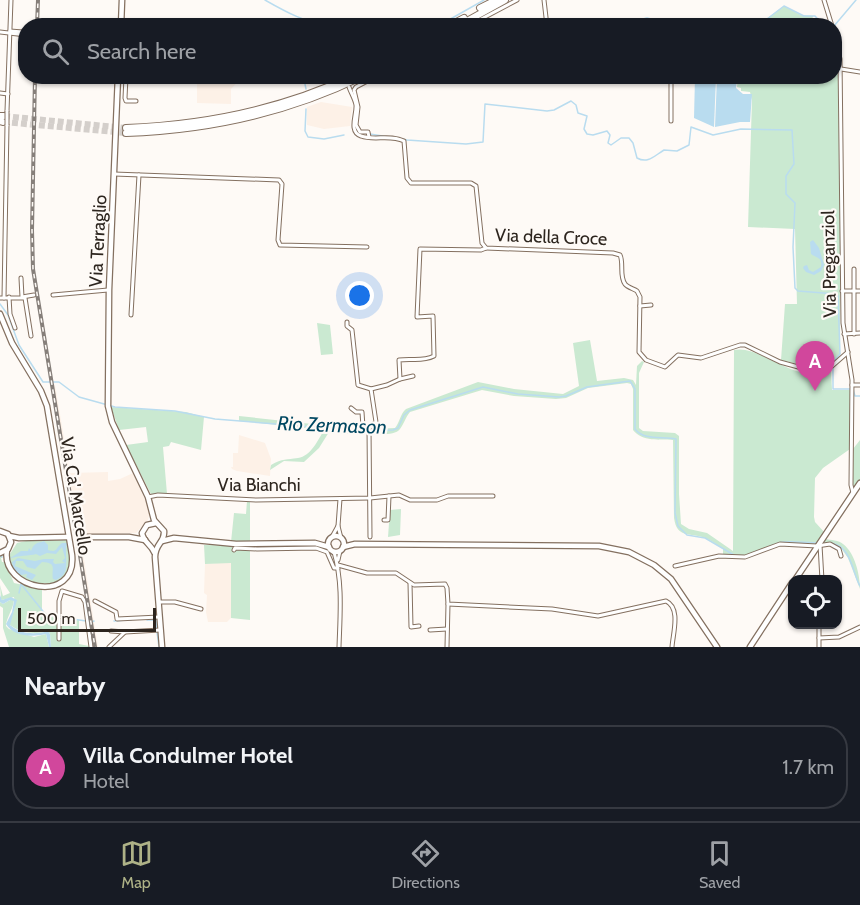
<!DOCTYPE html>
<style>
:root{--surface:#171b24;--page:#242831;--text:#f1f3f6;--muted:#9ea1a6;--line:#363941;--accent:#aeb287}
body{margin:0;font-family:Cabin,sans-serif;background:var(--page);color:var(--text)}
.controls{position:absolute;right:18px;bottom:18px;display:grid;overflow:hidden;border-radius:12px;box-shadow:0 2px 4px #0004}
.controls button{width:54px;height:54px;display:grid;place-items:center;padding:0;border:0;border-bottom:2px solid var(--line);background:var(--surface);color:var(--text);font:30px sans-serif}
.scale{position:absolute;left:18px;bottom:15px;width:138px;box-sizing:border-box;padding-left:6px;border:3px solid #2d251e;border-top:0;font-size:16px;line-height:21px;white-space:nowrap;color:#2d251e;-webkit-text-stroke:4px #fefaf6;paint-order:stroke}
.you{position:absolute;left:360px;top:296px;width:21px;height:21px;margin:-15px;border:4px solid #fff;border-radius:50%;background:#1a73e8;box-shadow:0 0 0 9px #1a73e833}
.badge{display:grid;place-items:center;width:39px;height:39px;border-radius:50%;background:var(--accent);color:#fff;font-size:20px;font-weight:700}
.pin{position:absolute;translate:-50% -50px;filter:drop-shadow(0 2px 3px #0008)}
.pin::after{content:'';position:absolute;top:32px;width:21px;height:18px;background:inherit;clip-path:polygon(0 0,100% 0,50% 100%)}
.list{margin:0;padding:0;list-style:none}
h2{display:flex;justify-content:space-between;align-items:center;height:78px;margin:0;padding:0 24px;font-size:26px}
h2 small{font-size:20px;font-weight:400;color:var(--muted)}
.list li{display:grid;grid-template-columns:39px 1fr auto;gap:18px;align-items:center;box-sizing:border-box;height:84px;margin:0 12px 12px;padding:0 12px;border:2px solid var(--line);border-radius:24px}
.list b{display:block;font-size:22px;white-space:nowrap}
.list p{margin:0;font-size:20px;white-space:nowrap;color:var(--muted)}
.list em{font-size:20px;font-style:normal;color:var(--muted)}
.icon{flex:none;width:33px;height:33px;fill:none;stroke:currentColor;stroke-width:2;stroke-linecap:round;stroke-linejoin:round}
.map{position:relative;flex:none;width:860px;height:647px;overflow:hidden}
.search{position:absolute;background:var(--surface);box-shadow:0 2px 4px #0004;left:18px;right:18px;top:18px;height:66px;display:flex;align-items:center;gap:15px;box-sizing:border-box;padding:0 21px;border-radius:24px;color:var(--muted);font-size:22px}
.sheet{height:174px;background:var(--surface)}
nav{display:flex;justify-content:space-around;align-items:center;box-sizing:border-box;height:84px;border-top:2px solid var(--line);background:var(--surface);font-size:16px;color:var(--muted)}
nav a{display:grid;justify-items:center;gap:3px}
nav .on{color:var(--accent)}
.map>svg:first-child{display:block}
</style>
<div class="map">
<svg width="860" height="647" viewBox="0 0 860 647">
<rect width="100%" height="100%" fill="#fefaf6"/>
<g fill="#fdf1e7">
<polygon points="197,77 242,77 231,89 231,104 197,103"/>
<polygon points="321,102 352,107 350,126 324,129 307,125 307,107"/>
<polygon points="50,382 55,385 70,473 108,472 108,481 120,479 133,473 150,511 148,520 136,533 80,535 98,647 94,647"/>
<polygon points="239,435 265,443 271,459 270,476 237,471 232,469 231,467 233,467 233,453 238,453"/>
<polygon points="231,562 231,618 227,622 208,622 206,612 207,595 204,593 205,564"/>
</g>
<g fill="#cae9d1">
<polygon points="784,6 801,15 813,16 811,25 758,25"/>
<path d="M835 68 838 73 841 105 840 354C823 373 803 365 781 360L785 304H797L795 229 748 227 752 100 750 92 741 91V88L737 87 738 77 834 76Z"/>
<polygon points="317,323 330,325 333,354 321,355"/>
<path d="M590 340 597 381 624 378 633 380 636 385 637 366 642 361 644 362 639 373V428L643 431 675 433 679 436V494L681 524 689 529 707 533 733 551 734 350C755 345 784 372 807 373 815 374 823 372 831 369L832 390H851L850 449 823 468 815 478 814 517 815 522 825 533 817 545 785 543 745 556 723 555V549C717 545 711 540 705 538 690 532 677 539 674 518L673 440C660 439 642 442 633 430V389L631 384 627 383 588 388 566 398 556 399 514 396 482 390 410 412C405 418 404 424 400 429 395 436 379 434 371 434V429L395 428C400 422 400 414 406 409L478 382 514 389 563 394 579 386 573 343Z"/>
<polygon points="111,407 186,412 204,417 201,450 171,442 169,446 163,447 167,494 151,494 126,445 148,442 146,427 119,430"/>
<path d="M239 416 368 430V432H361V435L329 432 319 448 304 462 284 461 270 470 271 465C283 458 286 460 298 458 311 456 318 440 324 430L239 421Z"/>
<polygon points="860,440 860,480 853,491 853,449"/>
<polygon points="247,501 250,501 250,542 231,542 234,513 246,514"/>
<polygon points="401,509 400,535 388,537 390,510"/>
<path d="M825 539C831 540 839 540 843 544 855 553 860 575 860 589L848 558 841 548 822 543Z"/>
<path d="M68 540C70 551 73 563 68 573 59 590 21 584 12 570 10 567 9 560 8 557L17 543 26 541Z"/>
<polygon points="204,545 250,546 250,620 231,618 231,563 205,564"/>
<path d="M0 555 3 557 1 558 2 562H5L14 583 42 589V610L51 617 79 620V644L94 647H51L50 634 48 631C35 635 21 633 10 625 10 613 17 614 14 597L2 600 1 599 0 585 3 596 10 593 0 578Z"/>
<path d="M10 600H14C13 610 6 618 6 626L9 629 34 637 46 634 49 647H9L3 628V608L0 606V602L3 604Z"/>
</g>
<g fill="#b9dcef">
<polygon points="695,77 716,77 714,127 694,118"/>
<polygon points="717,77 737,77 736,88 743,94 752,94 750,122 740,122 715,127"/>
<path d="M813 240 819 248 824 265 821 271 814 275 806 272 803 268 804 266 807 265 809 270 813 272 821 267C823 257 816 258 811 254L810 242Z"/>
<path d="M44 541 48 545V550C58 553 55 548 62 543H67C63 557 73 573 56 580L53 579C51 569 58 563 42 562L35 569 27 567 23 561H16L15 566 36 575 32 580 26 577 27 574 21 575 14 571 12 562 18 558 35 561 44 559H54L53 562 55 564 65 563 62 561 65 558 62 547 56 554 47 553 40 556 36 554C30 556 18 555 9 559L21 551H28L29 548 31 551C35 542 36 544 44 541Z"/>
<path d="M0 595 2 600 11 597 17 600 10 625C21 634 34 635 48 631L50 634 51 647H49L46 634C32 637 14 637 6 624L12 612 14 601 10 600 3 604 0 602Z"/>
</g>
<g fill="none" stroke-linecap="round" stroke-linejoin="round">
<g stroke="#b9dcef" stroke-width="1.5">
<path d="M265 0C286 12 306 23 331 26"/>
<polyline points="438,26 484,0"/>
<polyline points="615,26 647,18 679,26"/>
<polyline points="758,26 784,6 804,16 815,16 824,26"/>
<polyline points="834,26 856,0"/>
<polyline points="283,77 301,78"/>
<polyline points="305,84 306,89"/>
<polyline points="306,109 305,131 308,137 324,139 344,135"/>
<path d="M370 134 407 140 466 144 483 142 485 104 547 111 554 110 571 101 576 105 578 113 587 116 584 129 587 134 593 135 607 131 610 135 608 143 611 145 621 138H629L633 143 637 158C648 164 654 156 664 150L677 151 689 145 691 127 713 135 741 129 792 130 794 164 786 176V194L795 203 793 247 795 288 798 291 836 294 838 296 840 354 833 362V389H853L855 396H860"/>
<path d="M0 304 8 315 19 345 43 382H59L79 397 115 407 175 411 215 419 364 431 393 430 398 428 404 415 410 410 483 387 518 394 559 397 566 396 587 387 630 381 635 389V429C644 441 663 436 676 439L675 513 678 526 687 535 705 538 734 555"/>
<path d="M778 543C790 540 804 543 818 543"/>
<path d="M831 543C851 546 852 571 860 586"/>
<polyline points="0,556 2,557"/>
<polyline points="19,593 21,584 46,615 86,621"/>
<polyline points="129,620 131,620"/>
<polyline points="147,620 156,620 157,629"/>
<polyline points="114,621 127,620"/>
<polyline points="92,622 94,621"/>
<polyline points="157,632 159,647"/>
</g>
<g stroke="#d4cfcb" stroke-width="6" stroke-dasharray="6 3" stroke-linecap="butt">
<polyline points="4,116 126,128"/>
<polyline points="3,122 126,133"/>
</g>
<defs>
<g id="minor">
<polyline points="544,0 547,26"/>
<polyline points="824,0 832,26"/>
<polyline points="468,26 517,0"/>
<polyline points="10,31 23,32"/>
<polyline points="0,32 26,35"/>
<polyline points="834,33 840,59 843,323 852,380 851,485 853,493"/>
<polyline points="841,69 860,72"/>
<polyline points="125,76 139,79 206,80 209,76"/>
<polyline points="261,76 301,81 314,76"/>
<polyline points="644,76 646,79 671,80 671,121"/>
<polyline points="126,77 125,98 126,101 136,101"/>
<path d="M349 87C351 93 355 99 356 105 357 114 348 132 361 136 374 141 390 134 404 141L407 178 411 183H471L476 186 482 243 486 248 613 253 620 255C624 263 619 276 625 284 627 287 634 289 637 291L640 297 639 352 646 360 665 367 678 355 701 358 740 345H745L780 362 813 371 832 366 848 352"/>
<polyline points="0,93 8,94"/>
<polyline points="7,111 11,0"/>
<polyline points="369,137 368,132 360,132 356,125 358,107 354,90 356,87 377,76"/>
<polyline points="114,174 279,180 282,184 278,240 280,245 367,247"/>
<polyline points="854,269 854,334"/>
<polyline points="21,278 22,297 34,295"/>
<polyline points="842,291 860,291"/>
<polyline points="53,295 108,290"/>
<polyline points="9,297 10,314 15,328"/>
<polyline points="0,298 25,298 31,336"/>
<polyline points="4,298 7,125"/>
<polyline points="640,306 651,305"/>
<polyline points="131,315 139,175"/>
<polyline points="347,322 347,326 352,330 358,385 371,389"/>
<polyline points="844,334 860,333"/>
<polyline points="400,379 413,376"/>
<polyline points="852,385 860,385"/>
<polyline points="351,408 356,412 362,412 363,427"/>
<polyline points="356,427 369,428"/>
<polyline points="148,497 158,495 256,500 370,498 399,495 410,500 437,500 448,496 493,496"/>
<polyline points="384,520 388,520 389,496"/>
<polyline points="338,526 340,499"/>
<polyline points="332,537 338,526 341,538"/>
<path d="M370 537 369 428 376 422 371 389 387 385 400 379 399 360C412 358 422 362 434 356L433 316 417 317 420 249 481 250 486 248"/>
<polyline points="820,545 822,580"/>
<polyline points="234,550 235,548 257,549 316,548 327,552 334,568 338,568"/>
<path d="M334 552C343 583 340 615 339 647"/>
<polyline points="338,560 340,551"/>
<path d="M338 565 367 573H396L414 585 445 584 447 588 448 604 552 609 598 616 666 601C681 608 673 633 672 647"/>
<polyline points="675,566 719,556 745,557 780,544 817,546 830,544 839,549 841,556"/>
<polyline points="410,583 411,627 419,626"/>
<polyline points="95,601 116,612 117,619 159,617"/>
<polyline points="159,602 175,602 201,609"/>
<polyline points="59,617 59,601 62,591 82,597 85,602 91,647"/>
<polyline points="59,619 59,639"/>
<polyline points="430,630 447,629"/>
<polyline points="111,631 125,632"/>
<polyline points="819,638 839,637 860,627"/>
<polyline points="109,647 125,632 160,630"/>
<polyline points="447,647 448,604"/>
<polyline points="819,647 819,624"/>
</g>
<g id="major">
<polyline points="121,26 122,0"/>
<path d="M118 76 109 290 108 406 112 422 148 497 154 520 164 531C165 543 155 543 155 557L162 647"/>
<path d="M0 314 12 343 41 391 47 406 72 555C77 605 0 590 7 550"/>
<polyline points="0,531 8,534 11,542 8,549 0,553"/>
<polyline points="9,536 19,538 68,537"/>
<circle cx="336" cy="544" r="8"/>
<polyline points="82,537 129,537 145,540"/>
<polyline points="162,541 174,538 236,544 315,543 329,547"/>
<polyline points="343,547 355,544 599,546 629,552 654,565 671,579 717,647"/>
<path d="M154 552C151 544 143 542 142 533L147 525 156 523"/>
<polyline points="795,580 860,483"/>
<polyline points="750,647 792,583"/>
</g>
<g id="highway">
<polyline points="480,8 496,0"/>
<polyline points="449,26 464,18"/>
<polyline points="458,26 505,0"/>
<polyline points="0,116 4,116"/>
<polyline points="0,121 3,122"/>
<path d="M126 128C205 125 280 110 353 76"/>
<path d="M126 133C209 130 288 113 363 76"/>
</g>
</defs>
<use href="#minor" stroke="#847060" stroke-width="5"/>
<use href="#major" stroke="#847060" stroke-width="7"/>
<use href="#highway" stroke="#847060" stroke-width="8"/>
<use href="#minor" stroke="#fff" stroke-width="3"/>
<use href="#major" stroke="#fff" stroke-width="4.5"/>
<use href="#highway" stroke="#fff" stroke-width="6"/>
<defs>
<g id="rail">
<polyline points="37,26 38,0"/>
<polyline points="35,76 32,230 33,269 95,647"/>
</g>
</defs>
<use href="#rail" stroke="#867f7a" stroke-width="4"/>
<use href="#rail" stroke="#fefaf6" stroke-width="1.5" stroke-dasharray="4.5" stroke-linecap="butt"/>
<defs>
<polyline id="minor-bridge" points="7,125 7,111"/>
</defs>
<use href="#minor-bridge" stroke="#847060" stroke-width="5" stroke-linecap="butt"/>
<use href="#minor-bridge" stroke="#fff" stroke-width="3"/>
</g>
<g text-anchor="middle" stroke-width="4.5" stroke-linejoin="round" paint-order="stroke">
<g font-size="18" fill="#2d251e" stroke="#fefaf6">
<text transform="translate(551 237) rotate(2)" y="6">Via della Croce</text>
<text transform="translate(98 241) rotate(-87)" y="6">Via Terraglio</text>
<text transform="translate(829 264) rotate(-91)" y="6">Via Preganziol</text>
<text x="259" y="491">Via Bianchi</text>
<text transform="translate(76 496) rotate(81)" y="6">Via Ca' Marcello</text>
</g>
<g font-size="20" font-style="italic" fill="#004761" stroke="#fefaf6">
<text transform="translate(332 425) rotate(2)" y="7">Rio Zermason</text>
</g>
</g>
</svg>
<div class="controls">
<button><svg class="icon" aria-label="locate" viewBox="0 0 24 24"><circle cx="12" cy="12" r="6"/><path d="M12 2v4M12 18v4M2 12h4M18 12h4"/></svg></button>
</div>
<div class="scale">500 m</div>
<div class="you"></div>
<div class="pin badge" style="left:815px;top:391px;background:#d1479c">A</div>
<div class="search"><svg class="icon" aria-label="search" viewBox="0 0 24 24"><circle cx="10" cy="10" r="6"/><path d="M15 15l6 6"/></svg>Search here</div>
</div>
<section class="sheet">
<h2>Nearby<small></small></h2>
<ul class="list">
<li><span class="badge" style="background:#d1479c">A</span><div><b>Villa Condulmer Hotel</b><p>Hotel</p></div><em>1.7 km</em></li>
</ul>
</section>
<nav>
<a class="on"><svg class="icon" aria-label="map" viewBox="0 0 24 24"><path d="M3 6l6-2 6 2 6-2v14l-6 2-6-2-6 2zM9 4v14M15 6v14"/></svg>Map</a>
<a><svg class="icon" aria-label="directions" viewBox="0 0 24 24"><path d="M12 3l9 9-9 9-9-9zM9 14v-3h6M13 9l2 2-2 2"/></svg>Directions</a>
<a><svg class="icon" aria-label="saved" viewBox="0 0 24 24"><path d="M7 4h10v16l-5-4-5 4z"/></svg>Saved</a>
</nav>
